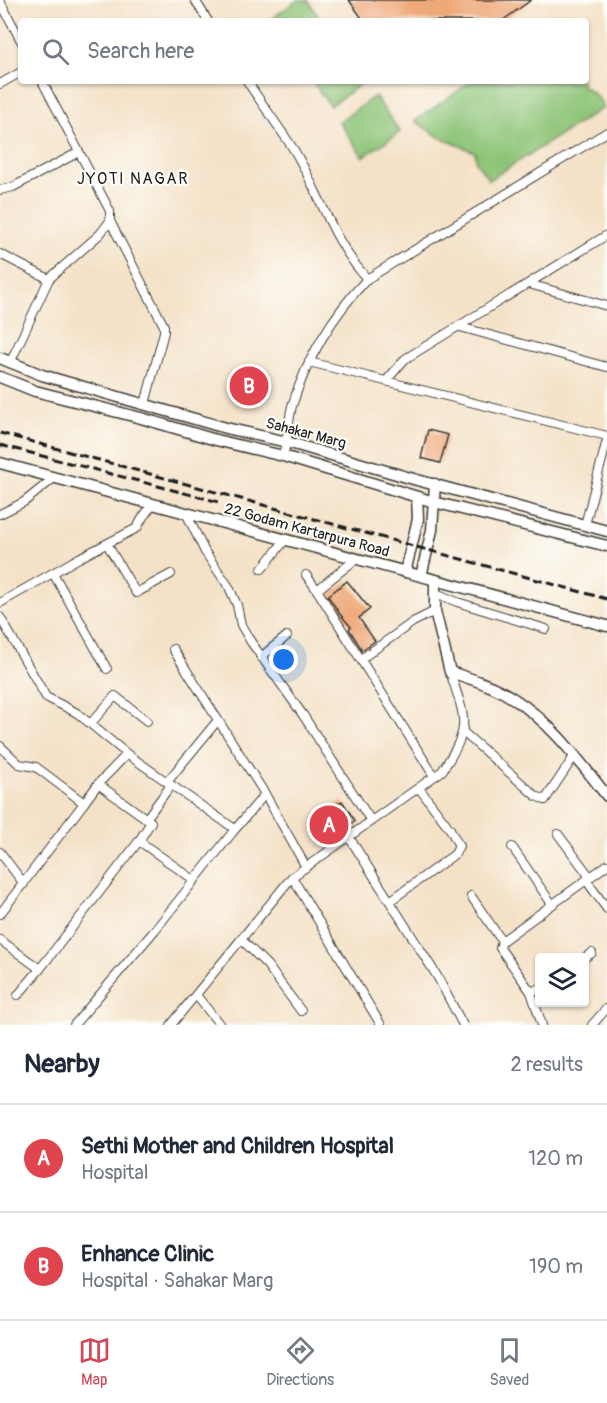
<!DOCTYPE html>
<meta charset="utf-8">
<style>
:root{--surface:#fff;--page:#f6f6f7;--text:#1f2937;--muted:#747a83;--line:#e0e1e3;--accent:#d1495b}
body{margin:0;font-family:Pangolin,sans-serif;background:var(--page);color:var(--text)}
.controls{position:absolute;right:18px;bottom:18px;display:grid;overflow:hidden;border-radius:6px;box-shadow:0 2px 4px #0004}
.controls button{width:54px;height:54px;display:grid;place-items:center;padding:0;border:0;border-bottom:2px solid var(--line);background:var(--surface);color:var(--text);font:30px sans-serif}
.you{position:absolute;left:284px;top:660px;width:21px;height:21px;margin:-15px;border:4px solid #fff;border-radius:50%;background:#1a73e8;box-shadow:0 0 0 9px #1a73e833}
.badge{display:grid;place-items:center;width:39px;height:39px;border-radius:50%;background:var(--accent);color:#fff;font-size:20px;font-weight:700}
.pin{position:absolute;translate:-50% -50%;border:3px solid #fff;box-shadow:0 2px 6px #0006}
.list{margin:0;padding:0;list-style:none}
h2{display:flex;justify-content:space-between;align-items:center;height:78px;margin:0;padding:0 24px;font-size:26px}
h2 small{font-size:20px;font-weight:400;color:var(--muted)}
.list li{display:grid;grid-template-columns:39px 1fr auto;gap:18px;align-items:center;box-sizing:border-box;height:108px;padding:0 24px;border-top:2px solid var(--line)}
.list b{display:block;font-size:22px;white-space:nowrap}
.list p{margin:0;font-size:20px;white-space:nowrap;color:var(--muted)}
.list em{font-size:20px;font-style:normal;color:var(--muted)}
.icon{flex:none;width:33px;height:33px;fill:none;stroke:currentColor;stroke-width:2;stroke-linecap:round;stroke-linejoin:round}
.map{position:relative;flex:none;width:607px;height:1025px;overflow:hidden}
.search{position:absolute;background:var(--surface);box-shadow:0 2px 4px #0004;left:18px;right:18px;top:18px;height:66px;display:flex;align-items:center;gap:15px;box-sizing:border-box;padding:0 21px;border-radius:6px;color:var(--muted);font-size:22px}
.sheet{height:294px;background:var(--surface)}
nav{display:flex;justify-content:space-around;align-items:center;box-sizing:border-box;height:84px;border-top:2px solid var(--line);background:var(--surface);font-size:16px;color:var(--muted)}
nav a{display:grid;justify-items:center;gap:3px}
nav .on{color:var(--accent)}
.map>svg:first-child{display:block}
</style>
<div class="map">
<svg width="607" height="1025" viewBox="0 0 607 1025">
<rect width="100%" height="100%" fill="#fdfcf7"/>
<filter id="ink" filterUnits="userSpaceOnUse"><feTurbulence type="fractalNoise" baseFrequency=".0167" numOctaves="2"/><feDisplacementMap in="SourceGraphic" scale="12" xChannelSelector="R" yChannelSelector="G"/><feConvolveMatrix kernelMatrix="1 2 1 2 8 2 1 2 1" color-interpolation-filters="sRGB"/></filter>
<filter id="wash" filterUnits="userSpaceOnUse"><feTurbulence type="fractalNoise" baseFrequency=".008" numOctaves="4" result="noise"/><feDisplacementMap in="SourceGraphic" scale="24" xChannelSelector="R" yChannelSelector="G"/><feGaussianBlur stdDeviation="1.35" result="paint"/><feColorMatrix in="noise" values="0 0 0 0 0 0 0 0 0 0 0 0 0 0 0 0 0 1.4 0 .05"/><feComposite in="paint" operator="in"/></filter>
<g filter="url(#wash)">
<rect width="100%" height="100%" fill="#f4e2c8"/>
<g fill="#8dc477" stroke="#54704a" stroke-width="1.5">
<polygon points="298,0 308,0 321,21 268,21"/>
<polygon points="312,81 365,81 330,106"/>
<path d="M472 81H583L582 86C592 91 600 97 603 108L489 180 476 162 475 152 439 137 415 121Z"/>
<polygon points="375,96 400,132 363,157 339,122"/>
</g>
<g id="blocks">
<g fill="#efa878">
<polygon points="349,0 531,0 502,21 364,21"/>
<polygon points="256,372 262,385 246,394 239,380"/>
<polygon points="428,430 448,435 440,463 421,458"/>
<polygon points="347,581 370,609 359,618 375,641 362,650 349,629 351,627 340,614 328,596"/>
<polygon points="342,801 355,821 327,838 315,818"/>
</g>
</g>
</g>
<g filter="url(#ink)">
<use href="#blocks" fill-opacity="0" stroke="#3c3a36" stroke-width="1.5"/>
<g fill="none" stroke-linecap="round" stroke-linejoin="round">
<defs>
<g id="minor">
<polyline points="195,0 208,21"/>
<polyline points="0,1 21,41"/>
<path d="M247 81C262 104 279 127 294 150 321 195 330 237 367 279"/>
<polyline points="0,84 21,72"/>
<polyline points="0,190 13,187 79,152"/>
<polyline points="110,221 164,326 164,332 145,404"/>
<polyline points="0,254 49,279"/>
<polyline points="529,284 607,306"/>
<polyline points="460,327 607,367"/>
<polyline points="309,362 607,436"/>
<polyline points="10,363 49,279 100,234 110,221 110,211 42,81"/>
<polyline points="386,381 405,359 607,235"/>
<path d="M283 456C288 440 288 422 292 406 307 358 333 315 367 279L607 132"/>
<polyline points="186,513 205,552 229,587 237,605 241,625 251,642 303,715 371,821"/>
<polyline points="0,514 24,502 54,478"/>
<polyline points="585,525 607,440"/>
<polyline points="107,544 136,593 171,574"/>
<polyline points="356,559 317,590 434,776"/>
<polyline points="262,569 285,540"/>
<polyline points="53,573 107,669"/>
<polyline points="306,575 317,590"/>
<polyline points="436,593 457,602 546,629"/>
<polyline points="0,603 79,558 137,528 143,517 153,504"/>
<polyline points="0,617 46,697 77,713 127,754 98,784"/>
<polyline points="173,649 265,794"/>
<polyline points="261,657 287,636"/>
<polyline points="361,659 413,622 435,611"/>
<polyline points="218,720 167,782 235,829"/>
<polyline points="91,723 115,696 147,721"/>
<polyline points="463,732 536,796 545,800 575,755"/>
<polyline points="0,746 19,764 36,767 84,803 98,784 151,822 139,841 194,880"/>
<polyline points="127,754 167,782"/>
<polyline points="146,819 171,785"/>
<polyline points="558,834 590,877"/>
<polyline points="349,837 437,976 463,1025"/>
<polyline points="512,847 552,904"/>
<polyline points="0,852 24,884"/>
<polyline points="292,877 381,1025"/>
<polyline points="586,880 607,909"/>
<polyline points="471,896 502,941"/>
<polyline points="390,901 455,854 459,846 450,829 419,788"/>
<polyline points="0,914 84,803"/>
<polyline points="241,939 267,965 301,1011"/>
<polyline points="0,940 40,969 139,841"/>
<polyline points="584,958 592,953"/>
<polyline points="531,992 540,988"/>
<polyline points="18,995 40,969"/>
<polyline points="196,995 220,1025"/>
<polyline points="74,1025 155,930 232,833 265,794 306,867"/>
<path d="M171 1025 292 877 442 771C472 726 466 721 450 672"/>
<polyline points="542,1025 531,992 500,948 502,941 607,865"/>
<polyline points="592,1025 607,1008"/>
</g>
<g id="tertiary">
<polyline points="0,358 42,375 226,428 287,442 417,480 607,531"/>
<polyline points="0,377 35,391 141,418 216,440 283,456 434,502 607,546"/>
<polyline points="0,463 607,626"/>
<polyline points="405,572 418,519 417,497"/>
<polyline points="421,576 432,530 435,484"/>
<path d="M435 580V611L450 672C472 679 495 686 514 699 552 723 579 761 607 796"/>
</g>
</defs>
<use href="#minor" stroke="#3c3a36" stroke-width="10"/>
<use href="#tertiary" stroke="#3c3a36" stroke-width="13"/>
<use href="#minor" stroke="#fff" stroke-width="8"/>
<use href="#tertiary" stroke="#fff" stroke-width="10"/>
<g stroke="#1c1c1c" stroke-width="3" stroke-dasharray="9 4.5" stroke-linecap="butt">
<polyline points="0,433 607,599"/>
<polyline points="0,445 219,502"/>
</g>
</g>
</g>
<g text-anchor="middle" stroke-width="4.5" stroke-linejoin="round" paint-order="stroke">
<g font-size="15" fill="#1c1c1c" stroke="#fdfcf7">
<text transform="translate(306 433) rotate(15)" y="5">Sahakar Marg</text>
<text transform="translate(307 530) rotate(15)" y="5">22 Godam Kartarpura Road</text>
</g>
<g font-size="16" letter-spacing="1.5" fill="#1c1c1c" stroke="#fdfcf7">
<text x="133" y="184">JYOTI NAGAR</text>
</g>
</g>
</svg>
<div class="controls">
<button><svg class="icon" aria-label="layers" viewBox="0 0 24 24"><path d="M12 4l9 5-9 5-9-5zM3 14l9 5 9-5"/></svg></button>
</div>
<div class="you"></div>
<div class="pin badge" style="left:329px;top:825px;background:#e0444e">A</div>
<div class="pin badge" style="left:249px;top:386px;background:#e0444e">B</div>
<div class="search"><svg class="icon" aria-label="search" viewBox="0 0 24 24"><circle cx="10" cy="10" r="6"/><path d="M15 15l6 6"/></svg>Search here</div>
</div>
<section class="sheet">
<h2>Nearby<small>2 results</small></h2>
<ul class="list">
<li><span class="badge" style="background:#e0444e">A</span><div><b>Sethi Mother and Children Hospital</b><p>Hospital</p></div><em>120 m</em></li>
<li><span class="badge" style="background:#e0444e">B</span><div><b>Enhance Clinic</b><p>Hospital · Sahakar Marg</p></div><em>190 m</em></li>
</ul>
</section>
<nav>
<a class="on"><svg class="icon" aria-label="map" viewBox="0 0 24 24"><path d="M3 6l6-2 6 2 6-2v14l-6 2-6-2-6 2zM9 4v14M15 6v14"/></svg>Map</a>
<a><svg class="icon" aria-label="directions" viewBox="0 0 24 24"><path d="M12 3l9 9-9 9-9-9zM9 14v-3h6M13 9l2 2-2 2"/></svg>Directions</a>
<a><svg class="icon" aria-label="saved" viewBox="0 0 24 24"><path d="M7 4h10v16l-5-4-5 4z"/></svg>Saved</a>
</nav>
